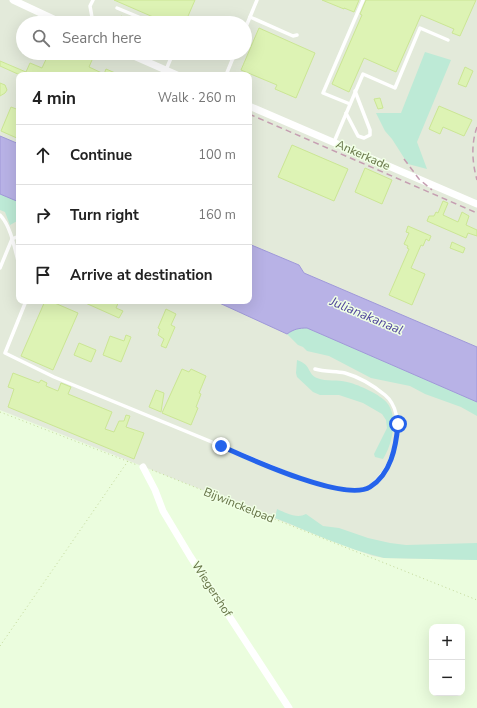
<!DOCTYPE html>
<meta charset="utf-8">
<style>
:root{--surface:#fff;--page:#f6f6f6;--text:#222;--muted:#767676;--line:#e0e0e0}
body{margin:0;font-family:"Nunito Sans",sans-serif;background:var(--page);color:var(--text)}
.controls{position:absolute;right:12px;bottom:12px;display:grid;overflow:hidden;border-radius:8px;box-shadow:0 4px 16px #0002}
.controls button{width:36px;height:36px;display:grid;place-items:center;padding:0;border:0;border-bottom:1px solid var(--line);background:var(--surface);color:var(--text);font:20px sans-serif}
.stop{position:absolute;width:12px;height:12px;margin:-9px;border:3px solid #2563eb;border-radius:50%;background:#fff}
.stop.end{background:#2563eb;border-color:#fff;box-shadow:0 1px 4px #0008}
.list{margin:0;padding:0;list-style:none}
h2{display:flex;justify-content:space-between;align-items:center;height:52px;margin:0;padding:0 16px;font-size:17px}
h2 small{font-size:13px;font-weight:400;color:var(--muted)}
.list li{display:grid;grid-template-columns:26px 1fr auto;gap:12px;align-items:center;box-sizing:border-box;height:60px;padding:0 16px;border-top:1px solid var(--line)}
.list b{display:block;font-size:15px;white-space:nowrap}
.list em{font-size:13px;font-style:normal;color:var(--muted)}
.icon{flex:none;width:22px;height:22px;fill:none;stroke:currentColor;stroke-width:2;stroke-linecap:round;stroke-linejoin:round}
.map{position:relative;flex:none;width:477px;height:708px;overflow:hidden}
.search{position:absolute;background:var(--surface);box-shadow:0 4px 16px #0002;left:16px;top:16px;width:236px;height:44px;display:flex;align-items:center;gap:10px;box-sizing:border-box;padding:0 14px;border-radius:22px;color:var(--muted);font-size:15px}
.panel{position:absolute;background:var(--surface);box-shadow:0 4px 16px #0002;left:16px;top:72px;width:236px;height:232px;border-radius:8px}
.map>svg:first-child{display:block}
</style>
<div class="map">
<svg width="477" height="708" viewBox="0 0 477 708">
<rect width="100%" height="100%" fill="#ebfdde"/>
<g fill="#e3eada" fill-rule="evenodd">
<path d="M0 0H477V347L304 273 299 265 249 244V75H19V144L0 136ZM23 23H245V53H23Z"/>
<polygon points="0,194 19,202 19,301 215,301 287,334 292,330 307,328 477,402 477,560 384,558 373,556 337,543 0,410"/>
</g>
<g fill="#bdead6">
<polygon points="425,52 451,60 417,142 427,169 408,164 392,139 385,131 376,113 401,113"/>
<polygon points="0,194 19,202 19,220 10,225 5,212 0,210"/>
<polygon points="299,328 307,328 477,402 477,416 461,407 425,394 410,386 371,378 329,356 307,351 303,347 298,345 287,334 292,330"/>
<path d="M297 360C312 365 307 374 317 378 327 382 337 379 347 382 357 384 376 393 383 399 400 411 393 444 383 459L375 457 374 454 387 428 386 420 382 414 363 403 339 395H320L313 392 297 377 296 373Z"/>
<path d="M277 509C286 513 297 519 306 514L323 526 339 528 368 538 390 543 406 545 477 543V560L384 558C346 549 311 532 275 518Z"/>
</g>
<g fill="#b8b2e6" stroke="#9f98d8">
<polygon points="0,136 19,144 19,202 0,194"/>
<path d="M249 244 299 265 304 273 477 347V402L307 328C299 328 294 329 287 334L215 301H249Z"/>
</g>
<g fill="#ddf3b4" stroke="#cbe694">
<polygon points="114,0 195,0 185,23 167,23"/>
<polygon points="322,0 359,0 354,12 344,8 344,9"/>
<polygon points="366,0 476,0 460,36 452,33 454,29 421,15 396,72 364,58 349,92 332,84 362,15 360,14"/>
<polygon points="121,16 138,23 118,23"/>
<polygon points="259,28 315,53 296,98 275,89 277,85 241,70"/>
<polygon points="49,53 62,53 69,56 71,53 95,53 89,67 104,74 106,69 120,75 20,75 0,66 0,61 26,72 30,63 42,68"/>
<polygon points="465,67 473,71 466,87 458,84"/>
<polygon points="0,83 5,85 7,90 5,93 0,96"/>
<polygon points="380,98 383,108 378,109 374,99"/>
<polygon points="439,106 472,120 464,136 443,127 440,134 429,129"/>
<polygon points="11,107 19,110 19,139 1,131"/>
<polygon points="292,145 348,169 334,201 278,177"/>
<polygon points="365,168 392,180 382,204 355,192"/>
<polygon points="443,201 448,203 443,215 458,222 462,212 469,216 466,225 477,230 477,236 468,233 466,238 427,221 429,216 434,216 436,212 438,213"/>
<polygon points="408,226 431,236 429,241 426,239 423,246 421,245 411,268 425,274 412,305 389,295 409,249 407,248 408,246 404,244 409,233 406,232"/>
<polygon points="452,242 465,248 463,253 450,248"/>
<polygon points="45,301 50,301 78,313 53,370 21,356"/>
<polygon points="81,301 119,301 116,308 123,311 119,318"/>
<polygon points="166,309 176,314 171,325 175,327 166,348 161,346 164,339 158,335 160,329 158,328"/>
<polygon points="126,335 131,337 121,362 103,355 110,336 124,341"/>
<polygon points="79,343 96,350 91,362 74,355"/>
<polygon points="182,369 189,372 191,369 206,376 199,393 201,394 196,407 198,408 191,425 162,413"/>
<polygon points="13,373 39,383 41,380 47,383 46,386 58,391 61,383 71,387 68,394 112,412 105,429 114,432 119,421 124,421 126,415 130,416 126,427 144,433 134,459 8,407 14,389 8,387"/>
<polygon points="156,390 164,393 161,412 149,407"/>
</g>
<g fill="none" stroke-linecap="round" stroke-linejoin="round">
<g stroke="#c2d798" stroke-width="1" stroke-dasharray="1 3" stroke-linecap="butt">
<polyline points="0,412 137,465"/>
<polyline points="152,470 477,600"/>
<polyline points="0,646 128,461"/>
</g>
<g stroke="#fff" stroke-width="3.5">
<polyline points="117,8 153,23"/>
<polyline points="250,17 293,36 297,35"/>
<polyline points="93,23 90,6 93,0"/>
<polyline points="245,29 257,0"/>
<polyline points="166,70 173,53"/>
<polyline points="226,75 235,53"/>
<polyline points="350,104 323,93 363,0"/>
<polyline points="346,113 358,136 364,138 370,135 370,130 355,91"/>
<polyline points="334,142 363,74 395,88 420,28 448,40"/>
<path d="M0 215C11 226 15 250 19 265"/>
<polyline points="0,268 12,239 19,236"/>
<path d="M26 301 5 353 54 377 297 477C316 483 348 495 368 488 371 486 374 483 377 480 395 463 408 414 385 395 374 386 359 377 345 373 335 371 325 372 315 369"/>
</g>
<g stroke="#fff" stroke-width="7">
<polyline points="13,0 62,23"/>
<polyline points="127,53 177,75"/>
<polyline points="249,106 477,204"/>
<polyline points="143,467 155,490 163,511 190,556 289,708"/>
</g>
<g stroke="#c59eb1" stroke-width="1.5" stroke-dasharray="6 4" stroke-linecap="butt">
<polyline points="249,114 477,213"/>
<path d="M477 127C471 144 472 162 477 180"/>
<polyline points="404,159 419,179 432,190"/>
</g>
</g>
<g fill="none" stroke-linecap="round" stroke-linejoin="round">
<path stroke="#2563eb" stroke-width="5" d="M221 446C248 458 345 503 370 487 391 474 396 447 398 424"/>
</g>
<g text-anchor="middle" stroke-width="3" stroke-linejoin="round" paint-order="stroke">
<g font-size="12" fill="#657346" stroke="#f0ffe5">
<text transform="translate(363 155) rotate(24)" y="4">Ankerkade</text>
<text transform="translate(239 505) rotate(22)" y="4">Bijwinckelpad</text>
<text transform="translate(212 589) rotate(57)" y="4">Wiegershof</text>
</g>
<g font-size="13" font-style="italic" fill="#51479d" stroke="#f0ffe5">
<text transform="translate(367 315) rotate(23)" y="5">Julianakanaal</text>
</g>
</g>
</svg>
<div class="controls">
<button>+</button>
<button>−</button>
</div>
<div class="stop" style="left:398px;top:424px"></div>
<div class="stop end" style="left:221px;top:446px"></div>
<div class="search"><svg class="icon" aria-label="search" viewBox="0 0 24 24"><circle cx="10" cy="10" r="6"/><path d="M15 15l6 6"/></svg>Search here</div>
<section class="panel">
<h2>4 min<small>Walk · 260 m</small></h2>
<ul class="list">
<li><svg class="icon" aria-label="ahead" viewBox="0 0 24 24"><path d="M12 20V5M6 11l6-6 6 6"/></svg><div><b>Continue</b></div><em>100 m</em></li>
<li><svg class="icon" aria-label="right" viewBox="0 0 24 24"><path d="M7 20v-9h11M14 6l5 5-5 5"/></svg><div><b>Turn right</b></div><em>160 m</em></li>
<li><svg class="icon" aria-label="arrive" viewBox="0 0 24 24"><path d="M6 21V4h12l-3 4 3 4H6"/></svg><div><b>Arrive at destination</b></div></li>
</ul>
</section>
</div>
